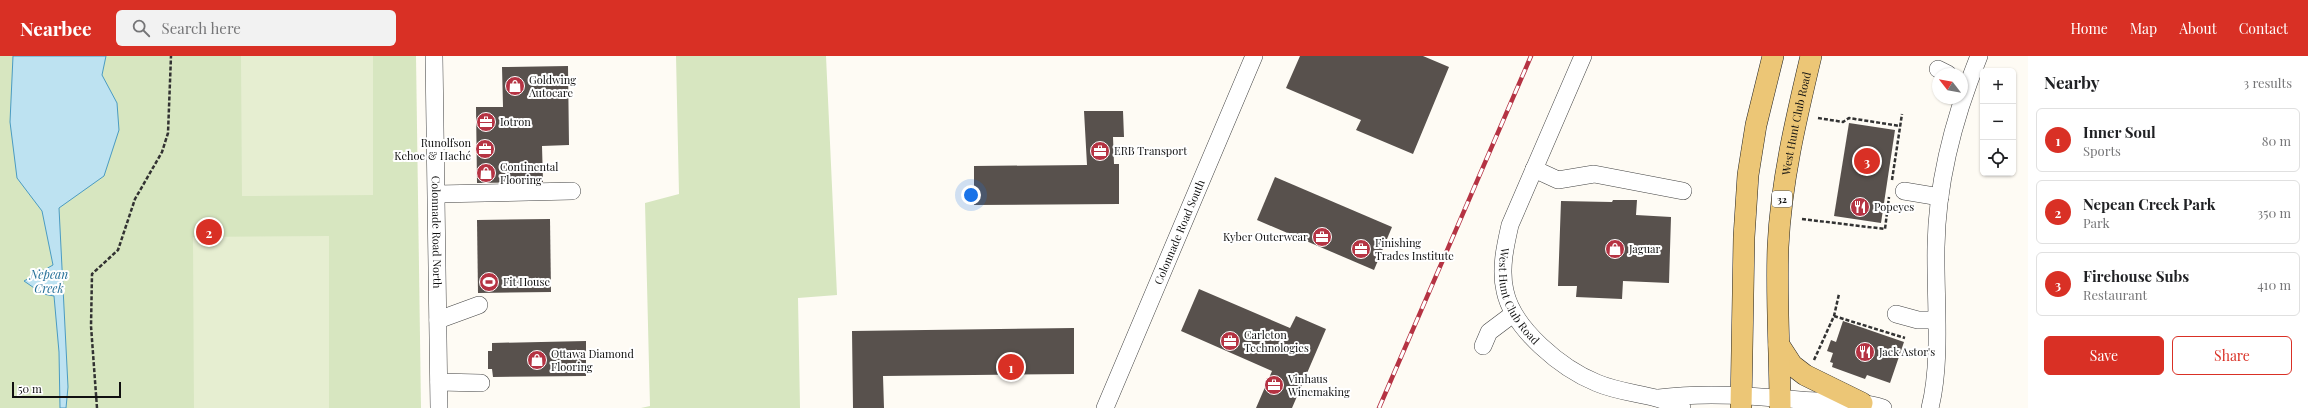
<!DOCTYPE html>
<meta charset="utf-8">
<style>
:root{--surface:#fff;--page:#f2f2f2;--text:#202124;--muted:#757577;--line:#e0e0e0;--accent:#d93025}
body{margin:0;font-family:"Playfair Display",serif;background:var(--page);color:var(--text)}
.controls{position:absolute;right:12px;top:12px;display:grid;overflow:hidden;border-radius:6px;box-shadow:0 1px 3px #0004}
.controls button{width:36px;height:36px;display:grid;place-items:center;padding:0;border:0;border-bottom:1px solid var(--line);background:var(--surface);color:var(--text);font:20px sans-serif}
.compass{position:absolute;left:1932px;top:12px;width:36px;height:36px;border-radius:50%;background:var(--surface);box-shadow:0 1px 3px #0004;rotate:301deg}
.scale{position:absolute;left:12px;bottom:10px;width:109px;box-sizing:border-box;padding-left:4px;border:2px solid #101010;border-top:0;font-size:11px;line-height:14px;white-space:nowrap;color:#101010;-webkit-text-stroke:3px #fff;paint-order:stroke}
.you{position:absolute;left:971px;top:139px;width:14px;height:14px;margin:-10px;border:3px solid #fff;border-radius:50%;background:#1a73e8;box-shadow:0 0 0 6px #1a73e833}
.badge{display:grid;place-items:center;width:26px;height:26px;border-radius:50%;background:var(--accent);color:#fff;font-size:13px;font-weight:700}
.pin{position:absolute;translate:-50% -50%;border:2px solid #fff;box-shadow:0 1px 4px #0006}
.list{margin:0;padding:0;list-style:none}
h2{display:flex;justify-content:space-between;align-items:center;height:52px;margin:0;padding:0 16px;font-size:17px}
h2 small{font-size:13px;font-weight:400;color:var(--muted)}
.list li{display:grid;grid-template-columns:26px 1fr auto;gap:12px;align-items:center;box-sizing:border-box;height:64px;margin:0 8px 8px;padding:0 8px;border:1px solid var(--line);border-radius:6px}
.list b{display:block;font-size:15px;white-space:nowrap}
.list p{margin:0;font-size:13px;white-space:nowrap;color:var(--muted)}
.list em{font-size:13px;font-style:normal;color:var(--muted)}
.actions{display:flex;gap:8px;padding:12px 16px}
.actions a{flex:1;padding:9px 0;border:1px solid var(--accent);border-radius:6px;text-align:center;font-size:14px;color:var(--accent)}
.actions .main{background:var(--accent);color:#fff}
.icon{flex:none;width:22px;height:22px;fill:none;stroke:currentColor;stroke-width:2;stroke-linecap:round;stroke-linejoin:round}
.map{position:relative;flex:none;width:2028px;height:352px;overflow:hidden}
header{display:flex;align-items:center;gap:24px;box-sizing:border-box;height:56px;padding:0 20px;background:var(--accent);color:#fff}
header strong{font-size:19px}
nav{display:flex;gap:22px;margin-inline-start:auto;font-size:14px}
.search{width:280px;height:36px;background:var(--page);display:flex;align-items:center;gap:10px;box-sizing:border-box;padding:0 14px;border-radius:6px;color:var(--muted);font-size:15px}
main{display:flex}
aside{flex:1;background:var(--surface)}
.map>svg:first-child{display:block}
</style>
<header>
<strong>Nearbee</strong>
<div class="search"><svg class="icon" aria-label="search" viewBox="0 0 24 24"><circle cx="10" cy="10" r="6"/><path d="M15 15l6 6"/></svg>Search here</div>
<nav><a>Home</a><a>Map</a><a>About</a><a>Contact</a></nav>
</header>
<main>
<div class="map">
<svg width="2028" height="352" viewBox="0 0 2028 352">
<rect width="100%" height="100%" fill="#fefbf4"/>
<g fill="#d7e6c0">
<polygon points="0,0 416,0 421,352 0,352"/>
<polygon points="676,0 826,0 837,239 798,242 800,352 641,352 650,350 645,147 679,138"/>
</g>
<g fill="#e6eed1">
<polygon points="241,0 373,0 373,139 242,140"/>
<polygon points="329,180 329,352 194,352 193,181"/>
</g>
<polygon fill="#bde2f1" stroke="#4a9bc2" points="13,0 106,0 102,19 117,47 119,74 104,120 59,152 68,331 66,352 60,352 59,296 54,240 43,238 24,225 53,209 42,155 17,122 10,66"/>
<g fill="#58514d">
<polygon points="1300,0 1423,0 1449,11 1413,98 1356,74 1361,64 1286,32"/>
<polygon points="568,10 569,89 542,90 543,126 477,127 476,51 503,51 502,11"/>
<polygon points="1084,55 1123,55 1124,81 1113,81 1114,108 1119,108 1119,148 974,149 974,110 1087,109"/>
<polygon points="1849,67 1895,74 1881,167 1834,160"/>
<polygon points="1275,121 1392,171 1374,214 1257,164"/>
<polygon points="1613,144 1637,144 1636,159 1671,161 1669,227 1623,225 1622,243 1576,241 1577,230 1558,230 1561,145 1612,146"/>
<polygon points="550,163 551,236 478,237 477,164"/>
<polygon points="1199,233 1290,272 1296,260 1326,273 1292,352 1256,352 1272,315 1181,275"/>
<polygon points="1843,265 1904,286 1890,327 1867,319 1865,323 1832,311 1833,307 1830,306 1833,297 1827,295 1831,284 1836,286"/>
<polygon points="1074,272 1074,318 883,320 884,352 853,352 852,275"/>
<polygon points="586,285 586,320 493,321 492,313 488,313 488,295 492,295 492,287"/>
</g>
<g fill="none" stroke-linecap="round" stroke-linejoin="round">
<defs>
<g id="minor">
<path id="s1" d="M434 0 439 352"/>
<path id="s2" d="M1583 0 1510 169C1505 191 1500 213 1505 235 1513 273 1562 313 1597 327 1616 335 1636 337 1656 342 1665 344 1673 349 1682 352"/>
<polyline points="1938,13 1948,18"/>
<polyline points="1534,113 1558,124 1594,118 1683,135"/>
<polyline points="1904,135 1940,141"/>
<polyline points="437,138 572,135"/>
<polyline points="1896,258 1918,264 1935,264"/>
<polyline points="438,264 479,249"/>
<polyline points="1483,290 1489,276 1513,258"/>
<polyline points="439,326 481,327"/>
<path d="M1659 342C1706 336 1753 340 1800 344 1827 347 1857 343 1883 352"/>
<path id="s3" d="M1105 352 1254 0"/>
<path d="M1930 352C1942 304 1935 242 1936 191 1937 125 1954 61 1979 0"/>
</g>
<g id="major">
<polyline points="1779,289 1792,309 1805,319 1862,347"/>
<polyline points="1741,352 1744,181 1748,119 1756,69 1773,0"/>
<path id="s4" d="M1780 352C1780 298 1776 245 1778 191 1781 126 1796 63 1811 0"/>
</g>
</defs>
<use href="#minor" stroke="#434343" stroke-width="18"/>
<use href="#major" stroke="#212121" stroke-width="22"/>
<g stroke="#323232" stroke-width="2.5" stroke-dasharray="4 2" stroke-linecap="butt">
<polyline points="1818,62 1843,66 1849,62 1900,70"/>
<polyline points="1892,124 1902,58"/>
<polyline points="1802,163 1885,173 1889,141"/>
<polyline points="1834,260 1905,282"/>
<polyline points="1814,304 1834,260 1839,238"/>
<polyline points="97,352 91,270 92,218 118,194 135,143 162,96 168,77 171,0"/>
</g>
<use href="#minor" stroke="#fff" stroke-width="17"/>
<use href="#major" stroke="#ecc676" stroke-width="21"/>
<defs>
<polyline id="rail" points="1379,352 1531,0"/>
</defs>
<use href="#rail" stroke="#b53343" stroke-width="4.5"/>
<use href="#rail" stroke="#fff" stroke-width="3" stroke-dasharray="9" stroke-linecap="butt"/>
</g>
<defs>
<symbol id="shop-disc" viewBox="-11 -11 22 22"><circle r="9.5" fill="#b53343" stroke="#fff"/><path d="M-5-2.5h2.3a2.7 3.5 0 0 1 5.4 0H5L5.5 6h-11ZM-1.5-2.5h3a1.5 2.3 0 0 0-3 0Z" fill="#fff"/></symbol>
<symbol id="office-disc" viewBox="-11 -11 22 22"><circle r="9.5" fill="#b53343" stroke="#fff"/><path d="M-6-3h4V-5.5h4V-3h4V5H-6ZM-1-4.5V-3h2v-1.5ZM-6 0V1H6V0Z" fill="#fff"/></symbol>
<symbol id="restaurant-disc" viewBox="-11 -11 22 22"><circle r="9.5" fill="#b53343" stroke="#fff"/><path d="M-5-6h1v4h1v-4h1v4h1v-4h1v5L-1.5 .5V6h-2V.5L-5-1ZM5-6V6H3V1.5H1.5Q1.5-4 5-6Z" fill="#fff"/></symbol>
<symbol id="stadium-disc" viewBox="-11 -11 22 22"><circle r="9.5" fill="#b53343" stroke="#fff"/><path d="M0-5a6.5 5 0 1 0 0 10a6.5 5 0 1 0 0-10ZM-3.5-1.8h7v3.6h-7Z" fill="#fff"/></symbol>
</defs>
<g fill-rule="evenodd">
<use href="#shop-disc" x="504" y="19" width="22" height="22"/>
<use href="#office-disc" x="475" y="55" width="22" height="22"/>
<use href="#office-disc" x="474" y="82" width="22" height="22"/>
<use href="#office-disc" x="1089" y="84" width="22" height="22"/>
<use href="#shop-disc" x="475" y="106" width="22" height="22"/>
<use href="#restaurant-disc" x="1849" y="140" width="22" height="22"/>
<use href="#office-disc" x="1311" y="170" width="22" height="22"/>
<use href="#office-disc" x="1350" y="182" width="22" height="22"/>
<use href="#shop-disc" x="1604" y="182" width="22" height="22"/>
<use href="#stadium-disc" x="478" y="215" width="22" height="22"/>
<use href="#office-disc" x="1219" y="274" width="22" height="22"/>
<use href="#restaurant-disc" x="1854" y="285" width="22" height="22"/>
<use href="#shop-disc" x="526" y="293" width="22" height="22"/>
<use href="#office-disc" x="1263" y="318" width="22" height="22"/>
</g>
<g text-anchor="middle" stroke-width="4" stroke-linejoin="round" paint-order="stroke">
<rect fill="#fff" stroke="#585858" stroke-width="1" x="1772" y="135" width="20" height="16" rx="3"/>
<g font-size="10" font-weight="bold" fill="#101010">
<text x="1782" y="147">32</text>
</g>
<g font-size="11" fill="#101010" stroke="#fff" text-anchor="start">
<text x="529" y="28">Goldwing<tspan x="529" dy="13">Autocare</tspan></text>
<text x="500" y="70">Iotron</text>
<text x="471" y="91" text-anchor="end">Runolfson<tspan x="471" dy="13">Kehoe &amp; Haché</tspan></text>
<text x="1114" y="99">ERB Transport</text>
<text x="500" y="115">Continental<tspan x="500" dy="13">Flooring</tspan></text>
<text x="1874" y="155">Popeyes</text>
<text x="1308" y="185" text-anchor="end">Kyber Outerwear</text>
<text x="1375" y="191">Finishing<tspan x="1375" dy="13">Trades Institute</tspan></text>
<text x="1629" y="197">Jaguar</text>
<text x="503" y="230">Fit House</text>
<text x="1244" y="283">Carleton<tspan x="1244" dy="13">Technologies</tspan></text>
<text x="1879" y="300">Jack Astor's</text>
<text x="551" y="302">Ottawa Diamond<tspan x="551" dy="13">Flooring</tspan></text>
<text x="1288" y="327">Vinhaus<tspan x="1288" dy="13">Winemaking</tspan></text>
</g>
<g font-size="11" fill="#101010" stroke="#fff">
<text dy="4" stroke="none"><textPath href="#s4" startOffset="286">West Hunt Club Road</textPath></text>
<text dy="4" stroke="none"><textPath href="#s1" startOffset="176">Colonnade Road North</textPath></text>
<text dy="4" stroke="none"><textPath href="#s3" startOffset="191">Colonnade Road South</textPath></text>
<text dy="4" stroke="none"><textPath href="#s2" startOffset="260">West Hunt Club Road</textPath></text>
</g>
<g font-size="12" font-style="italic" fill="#236e98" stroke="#fff">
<text x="49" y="223">Nepean<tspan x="49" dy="14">Creek</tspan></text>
</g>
</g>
</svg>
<div class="controls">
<button>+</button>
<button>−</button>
<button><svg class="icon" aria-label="locate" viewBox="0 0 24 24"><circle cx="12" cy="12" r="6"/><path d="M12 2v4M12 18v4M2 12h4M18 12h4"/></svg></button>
</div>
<svg class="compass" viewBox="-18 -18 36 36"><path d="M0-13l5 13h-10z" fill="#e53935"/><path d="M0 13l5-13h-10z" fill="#757577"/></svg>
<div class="scale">50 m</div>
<div class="you"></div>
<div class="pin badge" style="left:1011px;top:311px">1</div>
<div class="pin badge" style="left:209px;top:176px">2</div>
<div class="pin badge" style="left:1867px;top:105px">3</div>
</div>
<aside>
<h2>Nearby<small>3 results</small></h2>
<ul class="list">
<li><span class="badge">1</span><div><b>Inner Soul</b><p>Sports</p></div><em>80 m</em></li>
<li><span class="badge">2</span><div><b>Nepean Creek Park</b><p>Park</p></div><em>350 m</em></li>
<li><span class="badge">3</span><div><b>Firehouse Subs</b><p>Restaurant</p></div><em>410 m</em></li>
</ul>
<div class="actions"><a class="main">Save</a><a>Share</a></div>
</aside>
</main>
